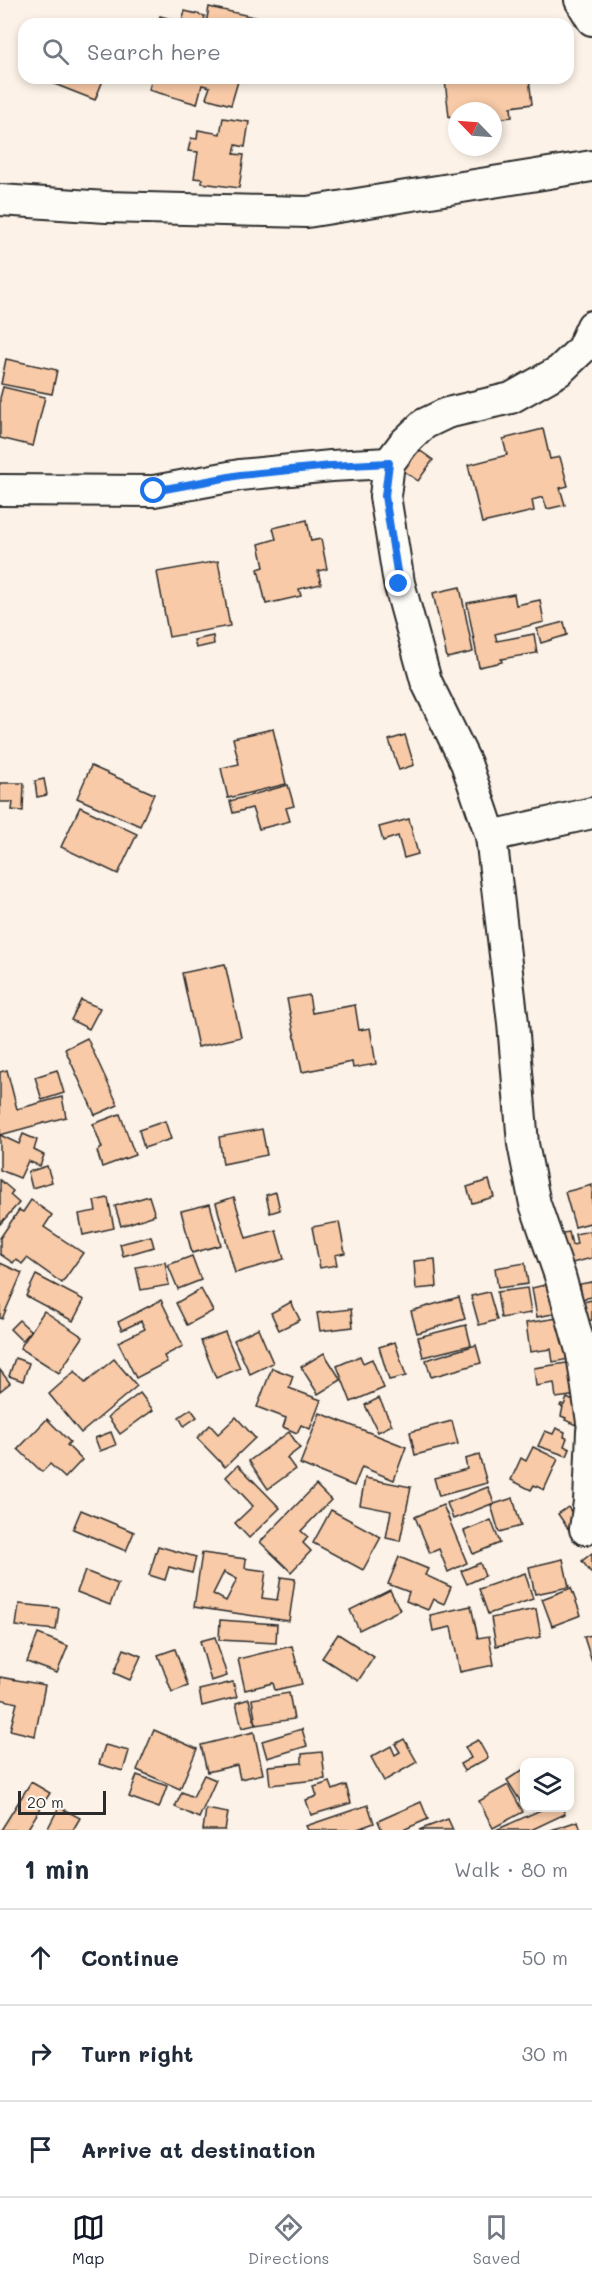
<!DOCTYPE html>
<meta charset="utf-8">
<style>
:root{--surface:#fff;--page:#f2f2f3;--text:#1f2937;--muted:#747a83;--line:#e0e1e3;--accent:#111827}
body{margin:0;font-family:Mali,sans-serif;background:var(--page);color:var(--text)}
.controls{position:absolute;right:18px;bottom:18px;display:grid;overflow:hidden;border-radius:12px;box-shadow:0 3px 9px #0003}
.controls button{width:54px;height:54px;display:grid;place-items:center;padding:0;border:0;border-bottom:2px solid var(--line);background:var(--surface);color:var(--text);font:30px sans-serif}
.compass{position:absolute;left:448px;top:102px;width:54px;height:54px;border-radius:50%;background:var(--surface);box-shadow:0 3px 9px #0003;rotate:295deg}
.scale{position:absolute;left:18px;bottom:15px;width:88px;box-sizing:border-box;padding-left:6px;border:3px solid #2b2b2b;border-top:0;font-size:16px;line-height:21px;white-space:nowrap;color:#2b2b2b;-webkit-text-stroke:4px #fdfcf7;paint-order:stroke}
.stop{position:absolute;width:18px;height:18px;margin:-14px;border:4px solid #1a73e8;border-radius:50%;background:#fff}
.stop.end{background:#1a73e8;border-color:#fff;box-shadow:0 2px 6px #0008}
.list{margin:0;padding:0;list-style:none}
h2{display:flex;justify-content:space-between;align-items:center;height:78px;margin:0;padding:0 24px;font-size:26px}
h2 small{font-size:20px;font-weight:400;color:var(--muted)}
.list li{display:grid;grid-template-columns:39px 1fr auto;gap:18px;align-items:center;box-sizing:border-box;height:96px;padding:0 24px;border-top:2px solid var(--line)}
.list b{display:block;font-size:22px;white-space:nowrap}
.list em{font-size:20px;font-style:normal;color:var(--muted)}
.icon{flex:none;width:33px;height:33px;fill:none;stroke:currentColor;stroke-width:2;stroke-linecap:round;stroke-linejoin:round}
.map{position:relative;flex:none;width:592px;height:1830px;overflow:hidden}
.search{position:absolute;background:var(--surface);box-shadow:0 3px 9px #0003;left:18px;right:18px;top:18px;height:66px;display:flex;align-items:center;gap:15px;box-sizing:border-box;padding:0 21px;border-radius:18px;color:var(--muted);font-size:22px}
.sheet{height:366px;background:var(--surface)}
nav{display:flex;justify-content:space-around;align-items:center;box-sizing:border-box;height:84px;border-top:2px solid var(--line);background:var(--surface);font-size:16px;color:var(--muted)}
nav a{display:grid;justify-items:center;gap:3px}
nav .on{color:var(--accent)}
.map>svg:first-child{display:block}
</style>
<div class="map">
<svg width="592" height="1830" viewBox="0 0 592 1830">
<rect width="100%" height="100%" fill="#fcf2e7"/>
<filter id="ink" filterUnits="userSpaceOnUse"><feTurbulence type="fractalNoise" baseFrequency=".0167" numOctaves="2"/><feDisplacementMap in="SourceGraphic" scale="12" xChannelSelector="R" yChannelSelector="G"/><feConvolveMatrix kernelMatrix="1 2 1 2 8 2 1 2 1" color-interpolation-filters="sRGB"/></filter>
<g filter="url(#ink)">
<g fill="#f8caa7" stroke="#2b2b2b" stroke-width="1.5" fill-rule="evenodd">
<polygon points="209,7 286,24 206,24"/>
<polygon points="185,11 205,16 203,24 158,24 160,16 182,22"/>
<polygon points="39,78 104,78 95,100"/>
<polygon points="152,78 239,78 231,105 206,98 210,87 202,85 197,104 149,90"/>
<polygon points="458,78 529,78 532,104 511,107 512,117 493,119 493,111 457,111 457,116 449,117 445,80"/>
<polygon points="223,118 249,122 245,147 236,145 234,154 244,155 239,188 202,183 202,179 194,178 198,152 188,151 191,138 197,139 198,130 220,134"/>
<polygon points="6,359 57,370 52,394 1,384"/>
<polygon points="3,387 45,397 33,446 0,438 0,398"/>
<polygon points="543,429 550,459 560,457 568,486 560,488 565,505 547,509 543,497 532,500 534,511 482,523 468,465 507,455 503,439"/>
<polygon points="415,447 433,460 418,481 400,468"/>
<polygon points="307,520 311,541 321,539 327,569 318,571 321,584 299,589 301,596 266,604 258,569 264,567 259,544 276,539 273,528"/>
<polygon points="218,561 230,626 169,637 157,572"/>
<polygon points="460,587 473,652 447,658 433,593"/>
<polygon points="514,594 516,605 540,600 544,622 495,634 497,641 534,634 537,653 501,659 502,662 479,667 467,603"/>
<polygon points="564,622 567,635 541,643 537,629"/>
<polygon points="213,636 214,644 196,648 194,640"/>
<polygon points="273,729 286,784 228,798 221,768 239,764 233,738"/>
<polygon points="405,735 414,765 399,770 389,740"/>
<polygon points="91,766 154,794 140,826 77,798"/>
<polygon points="44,779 47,795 37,797 35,781"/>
<polygon points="0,783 24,783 23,811 12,810 13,802 0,802"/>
<polygon points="288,785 294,806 286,808 290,821 259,829 252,808 233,813 230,801"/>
<polygon points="80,807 137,834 118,874 61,847"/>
<polygon points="409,819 418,854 404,858 398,836 383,841 379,827"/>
<polygon points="225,964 241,1037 198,1047 182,973"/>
<polygon points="309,995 312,1013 355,1005 359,1030 370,1028 376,1064 353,1068 352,1062 302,1072 287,999"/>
<polygon points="81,1000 100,1008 89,1029 71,1020"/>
<polygon points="87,1038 118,1105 95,1115 65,1049"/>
<polygon points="7,1070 17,1109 62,1097 66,1117 0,1135 0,1072"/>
<polygon points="57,1070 64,1093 42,1100 35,1077"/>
<polygon points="120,1114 135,1155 102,1167 97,1151 102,1148 93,1124"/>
<polygon points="165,1121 171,1139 144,1148 139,1130"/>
<polygon points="262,1129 267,1155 223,1164 219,1137"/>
<polygon points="23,1134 37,1140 34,1150 44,1155 40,1166 28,1161 20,1178 0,1170 0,1135 19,1144"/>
<polygon points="47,1166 52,1182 32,1188 28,1172"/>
<polygon points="0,1180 13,1191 10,1195 19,1203 0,1224"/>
<polygon points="489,1180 494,1197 472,1203 467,1187"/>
<polygon points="592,1185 592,1231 590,1223 575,1227 565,1192"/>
<polygon points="276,1192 280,1210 270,1213 266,1195"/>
<polygon points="149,1196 155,1215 121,1226 115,1206"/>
<polygon points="234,1197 246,1238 276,1230 284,1259 235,1273 216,1203"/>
<polygon points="108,1198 114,1228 83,1235 79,1214 96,1211 94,1201"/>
<polygon points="31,1200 52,1215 44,1227 83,1253 62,1283 27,1258 22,1264 16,1259 13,1263 0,1254 0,1238 19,1210 23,1212"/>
<polygon points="210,1204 221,1245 192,1253 181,1211"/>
<polygon points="339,1222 345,1253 335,1255 337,1265 320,1268 312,1227"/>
<polygon points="590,1231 592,1238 592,1258 564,1265 556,1234 569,1232 572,1245 577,1244 575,1234"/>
<polygon points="151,1236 154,1247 123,1256 120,1244"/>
<polygon points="192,1256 201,1280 178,1289 168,1265"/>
<polygon points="435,1259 437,1287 416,1289 414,1261"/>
<polygon points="165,1262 169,1285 141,1290 136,1267"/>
<polygon points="0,1263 22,1273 2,1319 0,1318"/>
<polygon points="525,1263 528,1284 498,1288 495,1268"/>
<polygon points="36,1275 84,1300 73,1321 26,1296"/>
<polygon points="592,1282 592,1297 582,1299 580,1284"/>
<polygon points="553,1283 558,1313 537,1317 532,1288"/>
<polygon points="527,1288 531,1313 501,1318 497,1292"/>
<polygon points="201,1289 213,1311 187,1325 176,1303"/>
<polygon points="489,1292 497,1320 479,1325 471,1296"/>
<polygon points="459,1297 465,1319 417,1333 411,1311"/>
<polygon points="161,1300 183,1346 164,1356 167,1362 136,1378 118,1342 145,1329 141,1321 122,1330 118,1322"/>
<polygon points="592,1300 592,1320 582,1322 579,1303"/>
<polygon points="291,1302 300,1320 279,1330 271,1313"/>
<polygon points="351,1309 353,1327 320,1331 317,1313"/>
<polygon points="44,1311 83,1337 59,1373 20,1348"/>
<polygon points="564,1317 570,1359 553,1362 551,1349 530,1352 526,1323"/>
<polygon points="19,1320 31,1331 22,1341 10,1329"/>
<polygon points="466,1325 471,1345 423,1357 418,1337"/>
<polygon points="258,1328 273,1363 250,1374 234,1340"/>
<polygon points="225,1332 240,1368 216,1378 201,1341"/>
<polygon points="395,1342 406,1376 389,1380 379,1347"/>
<polygon points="476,1345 481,1363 431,1377 426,1360"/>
<polygon points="324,1353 341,1380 318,1394 301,1367"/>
<polygon points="360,1356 363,1363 372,1359 384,1388 351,1402 337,1366"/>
<polygon points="15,1358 29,1363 23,1381 9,1376"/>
<polygon points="114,1359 137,1386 81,1433 49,1394 75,1371 85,1383"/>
<polygon points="573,1362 578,1395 556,1398 554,1383 536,1386 534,1368"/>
<polygon points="272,1368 293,1376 289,1388 321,1400 310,1429 301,1425 297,1433 283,1427 286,1418 257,1407"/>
<polygon points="0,1370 10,1383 0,1391"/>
<polygon points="140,1393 153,1410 120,1434 108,1417"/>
<polygon points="379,1398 392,1425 378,1432 365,1405"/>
<polygon points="567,1398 586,1407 578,1426 565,1420 566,1418 561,1416 563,1407 560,1406 561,1404 564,1405"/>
<polygon points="191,1409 197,1417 184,1426 179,1417"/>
<polygon points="320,1413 406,1447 394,1480 362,1467 354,1486 300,1464"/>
<polygon points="236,1417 255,1438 225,1467 197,1438 210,1425 218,1434"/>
<polygon points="47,1419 70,1442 67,1445 82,1460 65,1478 50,1464 42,1472 18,1449"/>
<polygon points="452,1421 458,1444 415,1455 410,1432"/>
<polygon points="556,1428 565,1432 564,1437 567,1438 564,1446 570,1449 567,1456 538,1446 545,1431 553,1434"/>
<polygon points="111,1432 116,1445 100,1451 95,1438"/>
<polygon points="289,1432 300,1448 287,1458 295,1469 268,1489 249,1461"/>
<polygon points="533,1447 558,1459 544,1490 534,1485 531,1490 511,1480 521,1458 526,1461"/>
<polygon points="479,1455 487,1483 439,1496 434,1478 467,1469 465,1459"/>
<polygon points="238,1465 280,1508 249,1538 235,1523 253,1506 226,1477"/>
<polygon points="365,1478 411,1487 400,1541 386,1538 391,1511 360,1505"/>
<polygon points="316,1485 331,1500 301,1531 308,1537 303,1543 311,1551 291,1572 260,1542"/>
<polygon points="488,1487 494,1503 453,1519 447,1503"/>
<polygon points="513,1498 521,1526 499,1532 491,1505"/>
<polygon points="443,1505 467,1563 448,1572 439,1549 430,1553 415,1517"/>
<polygon points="568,1507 581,1526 571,1533 558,1514"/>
<polygon points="81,1510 134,1532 126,1551 73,1529"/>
<polygon points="331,1510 381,1537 363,1570 313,1543"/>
<polygon points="491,1520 500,1543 473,1554 464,1531"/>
<polygon points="158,1546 196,1557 192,1573 169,1567 165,1580 149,1575"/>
<path d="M202 1553 246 1559 245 1568 266 1571 262 1598 277 1600 281 1577 295 1579 289 1621 194 1607ZM224 1572 237 1579 226 1601 213 1594Z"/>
<polygon points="592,1553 592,1574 582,1561"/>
<polygon points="399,1557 428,1569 425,1575 451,1587 444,1604 433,1599 428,1610 406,1601 409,1592 388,1584"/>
<polygon points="563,1559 569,1587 535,1594 529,1567"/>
<polygon points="480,1563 485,1576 467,1584 461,1571"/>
<polygon points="85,1571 118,1584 110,1605 77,1592"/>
<polygon points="525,1573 533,1599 488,1614 479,1589"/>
<polygon points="571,1588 581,1615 552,1626 542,1599"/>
<polygon points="390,1590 400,1610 359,1630 350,1610"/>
<polygon points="19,1604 59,1608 56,1630 16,1626"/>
<polygon points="471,1606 478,1638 489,1636 494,1665 460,1672 451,1627 433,1631 430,1615"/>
<polygon points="536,1609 541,1637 496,1646 491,1618"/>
<polygon points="220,1620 277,1624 276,1643 219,1640"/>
<polygon points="38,1634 68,1646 57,1673 27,1662"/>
<polygon points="338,1634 374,1657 358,1681 322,1658"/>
<polygon points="592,1635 592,1662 584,1637"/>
<polygon points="215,1637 227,1676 211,1681 200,1641"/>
<polygon points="292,1646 302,1684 275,1690 273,1683 245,1690 238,1659"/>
<polygon points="124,1649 141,1656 130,1680 114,1673"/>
<polygon points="175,1649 188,1686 172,1692 158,1655"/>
<polygon points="0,1677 45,1685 35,1736 10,1730 17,1703 0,1699"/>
<polygon points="233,1682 237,1697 202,1706 199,1690"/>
<polygon points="289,1693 294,1719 256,1725 252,1699"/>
<polygon points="249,1699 255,1725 242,1728 236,1703"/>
<polygon points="302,1729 307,1746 267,1758 262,1741"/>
<polygon points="154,1730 197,1749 180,1789 137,1770"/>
<polygon points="254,1732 263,1774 240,1779 237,1765 207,1772 201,1745"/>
<polygon points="404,1739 417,1762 384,1781 371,1757 391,1746 395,1755 400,1752 395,1744"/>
<polygon points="478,1740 488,1758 464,1771 460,1764 471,1758 465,1747"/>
<polygon points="105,1745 129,1751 123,1771 99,1764"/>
<polygon points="322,1752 325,1779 270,1785 268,1766 302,1763 302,1754"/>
<polygon points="524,1769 524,1807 507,1780"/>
<polygon points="137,1775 167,1786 159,1808 129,1797"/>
<polygon points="204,1775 216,1780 199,1818 175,1807 182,1792 193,1797"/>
<polygon points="31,1782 50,1793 27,1830 1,1830"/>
<polygon points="330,1782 333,1790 346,1785 351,1803 311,1815 306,1800 317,1796 314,1787"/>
<polygon points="508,1785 523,1812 493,1828 479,1801"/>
<polygon points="421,1802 428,1819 403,1830 382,1830 378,1821"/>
<polygon points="368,1805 374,1823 355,1830 308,1830 306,1826"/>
<polygon points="59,1807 80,1818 73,1830 47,1830"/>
<polygon points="545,1808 562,1808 565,1814 531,1830 496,1830"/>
<polygon points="206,1809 228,1813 225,1830 203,1830"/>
<polygon points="448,1819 453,1830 419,1830"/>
<polygon points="578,1821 581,1830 551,1830"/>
</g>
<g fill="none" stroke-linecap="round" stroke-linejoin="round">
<defs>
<g id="minor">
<polyline points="580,0 592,20"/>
<polyline points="0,200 106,207 307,212 592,166"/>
<polyline points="592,326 581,350 559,371 511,398 447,413 424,424 404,443 389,463 385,496 399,583 426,681 466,763 491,836 513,1023 523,1144 535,1204 560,1276 582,1354 592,1352"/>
<polyline points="0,490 154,491 240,475 331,466 389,463"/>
<polyline points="491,836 592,813"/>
<polyline points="582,1354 592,1422"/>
<polyline points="585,1529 589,1502 592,1431"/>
</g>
</defs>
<use href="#minor" stroke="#2b2b2b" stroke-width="34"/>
<use href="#minor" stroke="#fdfcf7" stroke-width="30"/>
</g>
</g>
<g fill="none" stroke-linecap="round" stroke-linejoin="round" filter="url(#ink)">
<polyline stroke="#1a73e8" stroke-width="8" points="154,491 240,475 331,466 389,463 385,496 399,584"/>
</g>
</svg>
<div class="controls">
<button><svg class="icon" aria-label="layers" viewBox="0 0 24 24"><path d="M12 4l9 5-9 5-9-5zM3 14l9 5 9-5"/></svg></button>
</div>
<svg class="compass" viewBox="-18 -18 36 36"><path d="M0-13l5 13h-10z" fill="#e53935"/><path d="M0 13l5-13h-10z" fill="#747a83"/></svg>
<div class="scale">20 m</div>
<div class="stop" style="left:154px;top:491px"></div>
<div class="stop end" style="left:399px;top:584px"></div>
<div class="search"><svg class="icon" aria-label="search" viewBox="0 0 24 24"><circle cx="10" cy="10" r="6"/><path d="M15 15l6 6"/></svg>Search here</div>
</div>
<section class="sheet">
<h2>1 min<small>Walk · 80 m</small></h2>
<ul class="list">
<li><svg class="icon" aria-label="ahead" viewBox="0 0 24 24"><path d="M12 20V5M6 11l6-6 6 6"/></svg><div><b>Continue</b></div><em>50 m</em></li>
<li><svg class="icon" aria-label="right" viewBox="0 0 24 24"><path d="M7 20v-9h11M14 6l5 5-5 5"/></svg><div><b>Turn right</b></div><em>30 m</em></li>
<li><svg class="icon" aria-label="arrive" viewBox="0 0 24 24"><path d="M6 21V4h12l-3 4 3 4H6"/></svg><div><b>Arrive at destination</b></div></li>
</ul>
</section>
<nav>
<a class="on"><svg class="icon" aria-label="map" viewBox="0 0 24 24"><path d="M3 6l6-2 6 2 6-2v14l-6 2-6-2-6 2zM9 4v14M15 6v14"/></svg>Map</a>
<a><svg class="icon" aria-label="directions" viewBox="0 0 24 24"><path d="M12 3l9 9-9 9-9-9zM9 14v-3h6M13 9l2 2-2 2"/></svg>Directions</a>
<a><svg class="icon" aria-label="saved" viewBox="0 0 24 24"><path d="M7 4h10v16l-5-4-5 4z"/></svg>Saved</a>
</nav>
